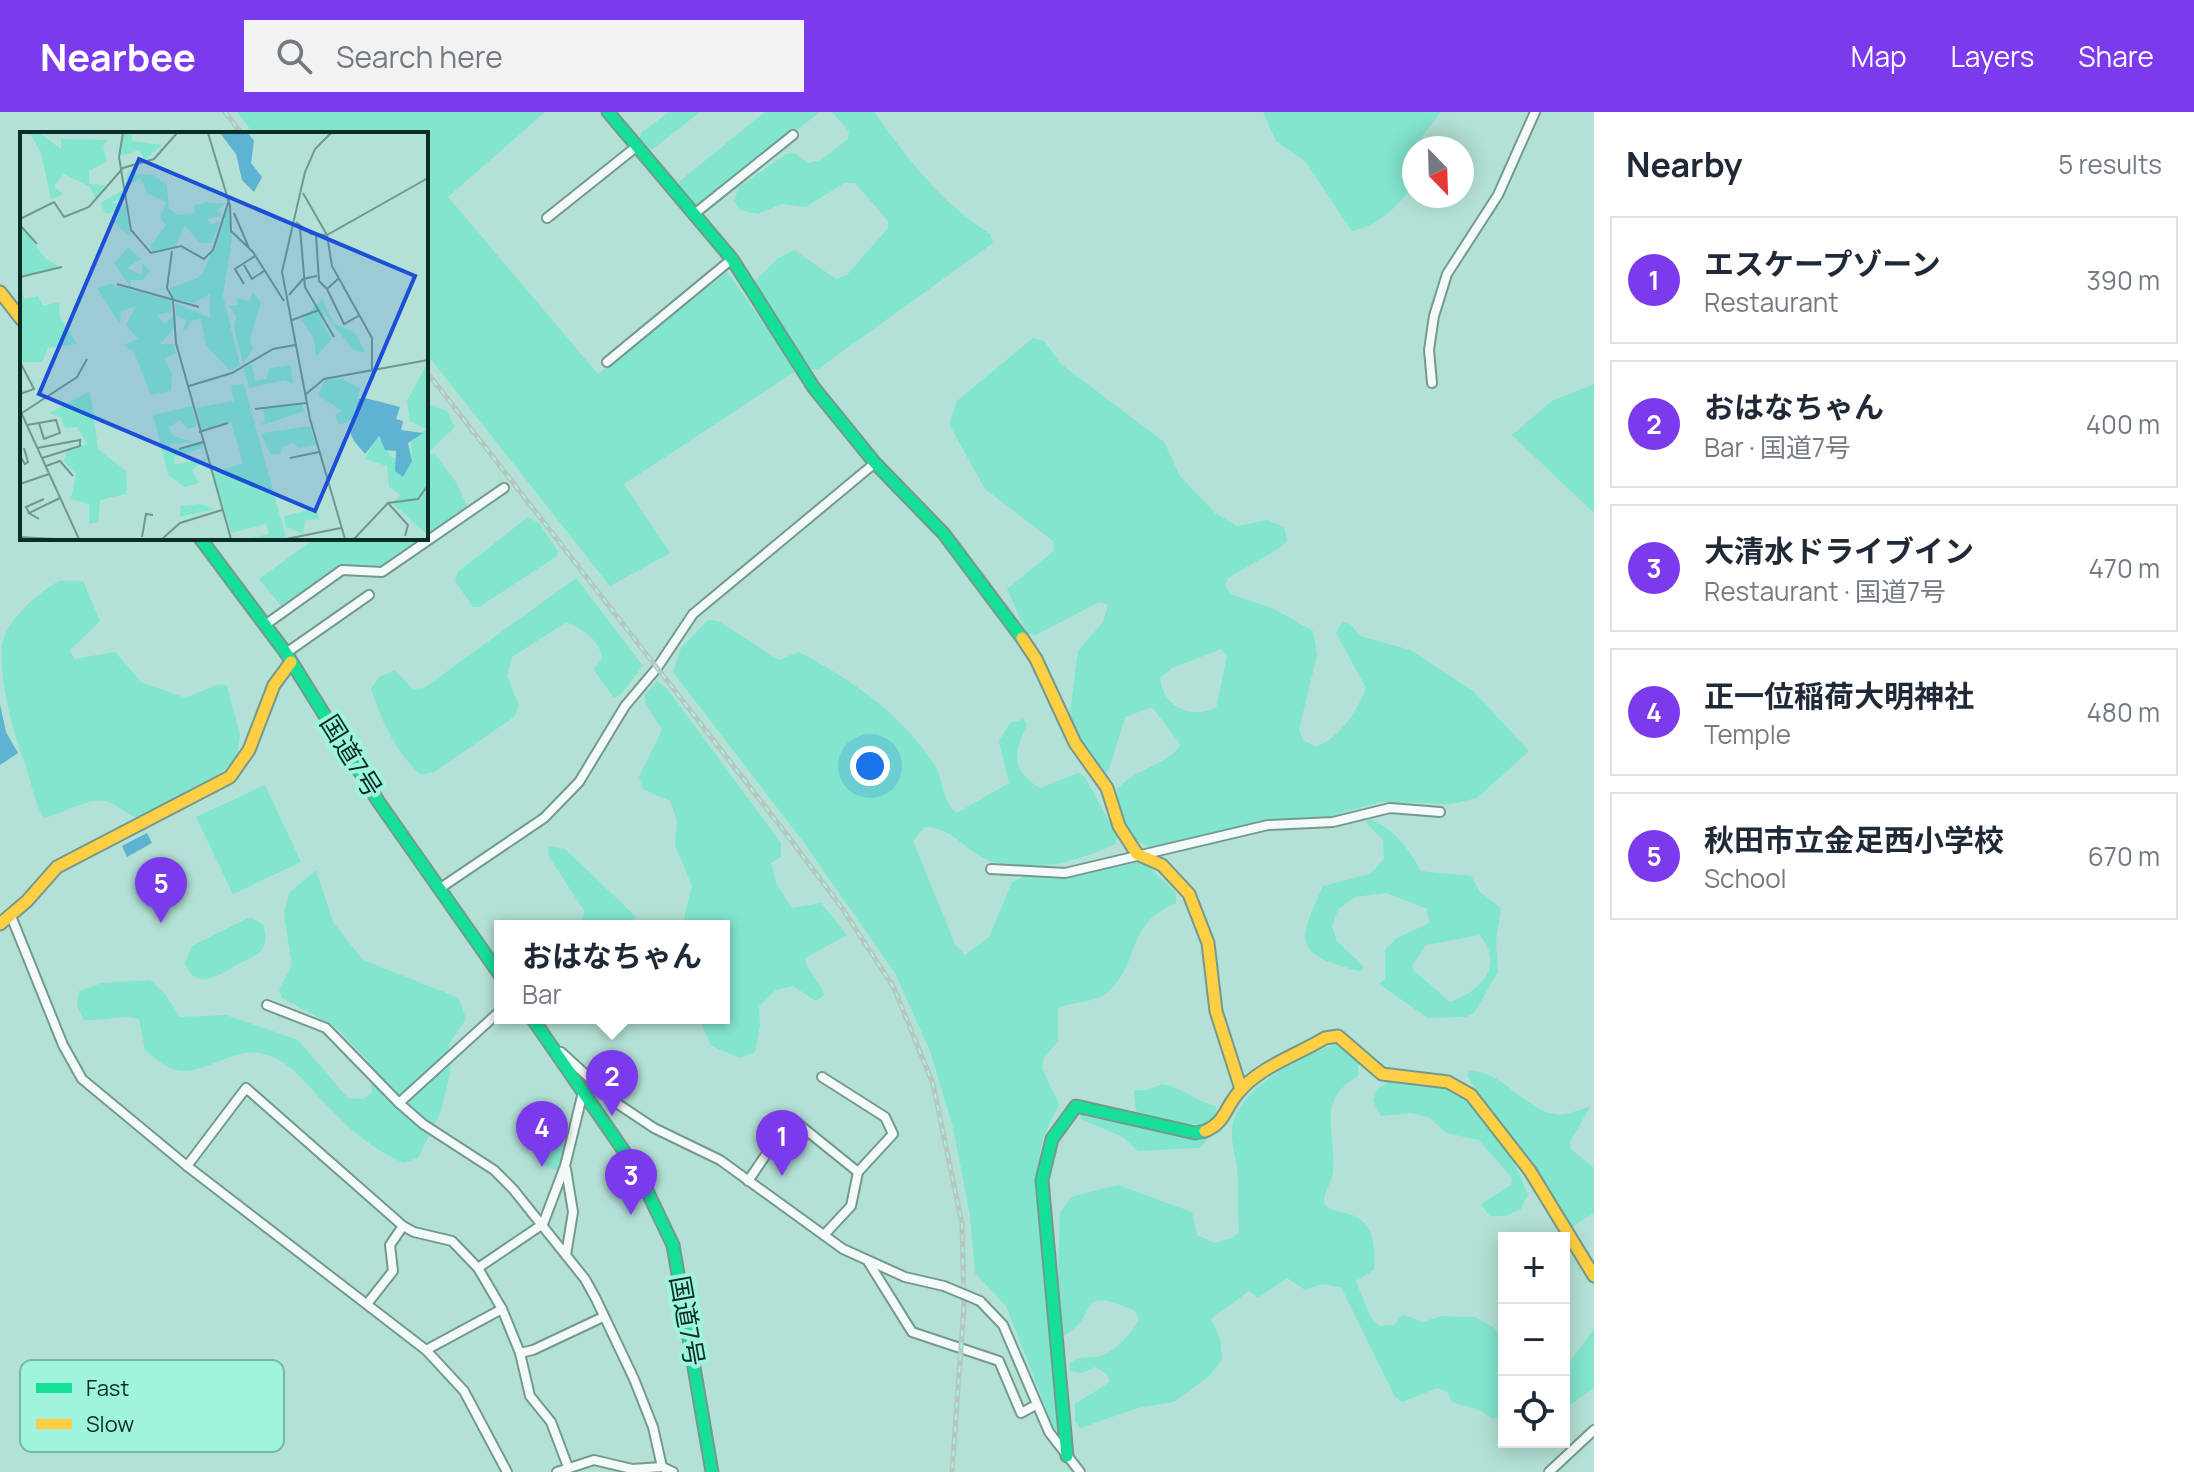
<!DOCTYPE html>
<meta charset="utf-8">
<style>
:root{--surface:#fff;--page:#f2f2f3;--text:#1f2937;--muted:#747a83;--line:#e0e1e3;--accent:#7c3aed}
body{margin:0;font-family:Manrope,"Noto Sans JP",sans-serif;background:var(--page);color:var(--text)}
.controls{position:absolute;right:24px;bottom:24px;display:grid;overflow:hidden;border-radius:0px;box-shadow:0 4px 20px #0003}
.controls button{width:72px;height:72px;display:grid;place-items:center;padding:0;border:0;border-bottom:2px solid var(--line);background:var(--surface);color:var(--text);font:40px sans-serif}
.compass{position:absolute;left:1402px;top:24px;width:72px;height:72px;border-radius:50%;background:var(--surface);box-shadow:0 4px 20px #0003;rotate:157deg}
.you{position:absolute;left:870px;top:654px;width:28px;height:28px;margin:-20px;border:6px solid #fff;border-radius:50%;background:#1a73e8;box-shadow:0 0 0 12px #1a73e833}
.badge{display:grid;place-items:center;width:52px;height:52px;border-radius:50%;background:var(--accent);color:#fff;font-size:26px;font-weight:700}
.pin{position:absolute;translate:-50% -66px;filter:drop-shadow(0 2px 4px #0008)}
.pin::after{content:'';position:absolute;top:42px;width:28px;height:24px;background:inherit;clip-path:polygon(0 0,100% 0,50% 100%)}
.popup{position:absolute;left:494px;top:808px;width:236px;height:104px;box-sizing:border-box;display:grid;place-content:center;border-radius:0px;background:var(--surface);filter:drop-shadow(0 2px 6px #0005);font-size:26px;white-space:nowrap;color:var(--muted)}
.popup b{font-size:30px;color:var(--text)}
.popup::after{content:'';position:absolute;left:50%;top:100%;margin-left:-16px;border:16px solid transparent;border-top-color:var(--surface)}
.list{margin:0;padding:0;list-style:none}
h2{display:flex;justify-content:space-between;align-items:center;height:104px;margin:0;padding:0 32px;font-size:34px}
h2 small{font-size:26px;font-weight:400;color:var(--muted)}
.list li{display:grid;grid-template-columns:52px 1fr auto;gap:24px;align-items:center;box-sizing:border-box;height:128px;margin:0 16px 16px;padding:0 16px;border:2px solid var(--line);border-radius:0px}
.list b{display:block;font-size:30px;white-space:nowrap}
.list p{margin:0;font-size:26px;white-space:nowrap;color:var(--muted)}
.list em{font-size:26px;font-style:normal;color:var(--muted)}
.icon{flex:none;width:44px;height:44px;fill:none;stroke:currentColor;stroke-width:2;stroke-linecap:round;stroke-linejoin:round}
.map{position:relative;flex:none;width:1594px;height:1360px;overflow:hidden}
header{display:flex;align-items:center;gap:48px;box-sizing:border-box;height:112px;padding:0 40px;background:var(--accent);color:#fff}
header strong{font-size:38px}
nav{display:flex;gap:44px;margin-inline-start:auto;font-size:28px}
.search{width:560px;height:72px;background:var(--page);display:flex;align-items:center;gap:20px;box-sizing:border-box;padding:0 28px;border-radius:0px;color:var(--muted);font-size:30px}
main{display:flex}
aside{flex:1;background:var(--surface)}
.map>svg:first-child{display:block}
</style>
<header>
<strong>Nearbee</strong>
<div class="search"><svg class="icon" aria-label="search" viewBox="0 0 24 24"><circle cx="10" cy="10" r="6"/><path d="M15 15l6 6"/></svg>Search here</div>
<nav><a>Map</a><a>Layers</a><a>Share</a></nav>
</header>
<main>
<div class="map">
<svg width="1594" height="1360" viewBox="0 0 1594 1360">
<rect width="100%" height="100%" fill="#b3e1d5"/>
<g fill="#82e5cd" fill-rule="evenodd">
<polygon points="237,0 545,0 448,85 598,262 727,160 797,258 624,372 670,441 610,474 426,241 426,22 254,22"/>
<polygon points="669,0 700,0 649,40 639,30 641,21"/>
<polygon points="765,0 820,0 696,96 678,77 680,69"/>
<path d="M832 0H874C908 47 941 91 990 122L993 131 818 257H811L753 174 754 170 777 147 794 138 836 167 847 163 888 116V109L855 71H844L806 95 782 92 758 102 740 98 734 88 739 75 786 42 795 41 808 51 821 48 848 27 849 19Z"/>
<path d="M1263 0H1441L1406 45 1401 65 1410 76C1399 96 1373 115 1352 119L1306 50 1276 29Z"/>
<path d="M1033 226 1044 229 1061 252 1164 330 1180 364 1215 401 1237 414 1267 408 1284 415 1287 429 1281 435 1228 466 1225 474 1230 482 1274 497 1313 519 1317 543 1299 617 1303 628 1316 635C1340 625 1357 600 1366 576L1336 521 1342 509 1351 513 1360 524 1410 538 1473 579 1529 639 1477 686 1451 692 1380 690 1331 704 1276 708 1150 735C1127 727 1118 700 1117 677 1135 657 1165 654 1180 634L1178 629 1152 595 1125 605 1109 658 1104 662 1069 609 1078 539 1103 510 1108 493 1099 490 1036 523 1027 521 1007 477 1054 439 1053 429 985 377 949 312 957 289ZM1221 537 1227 544 1216 596C1191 607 1163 596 1160 566L1172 556Z"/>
<polygon points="1594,272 1594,401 1512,323 1552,289"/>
<polygon points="432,293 447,299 455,315 426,342 426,295"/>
<polygon points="434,341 456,370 468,396 426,426 426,347"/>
<polygon points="528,405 539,411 558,439 557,444 479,495 473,495 455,469 458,460"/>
<polygon points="316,426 426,426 382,457 344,454 283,496 259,467"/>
<path d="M576 466 643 554 620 583 614 586 594 558 602 547C601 528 582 517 566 510L512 545 507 564 519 593 514 605 434 660 421 663C395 640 382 609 371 577L379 565 395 558 413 577 424 576Z"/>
<path d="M59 469H83L100 509 70 538 74 547 115 540 141 570 186 586 216 573H227L240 623 237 648 222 660 141 705C127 706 120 693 106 689 93 684 60 702 44 706 34 690 32 672 26 654 12 617 0 573 2 533 6 508 39 480 59 469Z"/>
<path d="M708 508 718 509 779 548 799 540C853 569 898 599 934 652 944 667 942 691 957 701L1009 671 999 629 1010 611 1024 607 1027 613C1013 641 1011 659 1040 676L1078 661 1085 665 1117 724 1115 732C1079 749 1027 765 988 748 965 738 950 714 924 715L913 729 955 832 965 843 989 825 1012 770 1025 764 1066 766 1143 749 1176 781V791C1124 813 1142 847 1110 878 1096 892 1076 888 1058 896V929L1044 946 1042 956 1059 992 1043 1026 1038 1053 1060 1319 1054 1317 1006 1194 975 1161 970 1104 953 1015 930 939 895 861 802 728 673 560 681 536Z"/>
<path d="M657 569 668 578 781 731V745L771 751 776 771 792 796 821 791 847 823 805 846C806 861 821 868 824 883L816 889 793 874 776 878 759 894 760 914 755 940 740 946 711 934 699 906H724V814H688L684 806 692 774 675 733 677 709 670 689 643 677 639 665 662 618 645 590V582Z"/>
<polygon points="265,673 301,750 233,782 196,705"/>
<path d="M1369 707C1393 715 1410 738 1421 759L1471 764 1480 780 1501 796 1496 829 1498 860 1474 901 1465 905 1428 906 1379 872 1385 867V838L1397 826 1429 811 1427 797 1387 781 1355 785 1338 797 1332 815 1337 829 1364 855 1359 859C1293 842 1297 831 1323 774L1370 762 1384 747 1383 728 1366 710ZM1480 823C1505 855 1481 879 1450 890L1414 859 1412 854 1426 833Z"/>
<polygon points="549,734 565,737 636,805 627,814 578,814 585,800 548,743"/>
<path d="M316 758 333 810 363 848 459 886 466 907 449 932 450 962 441 999 418 1046 404 1051C375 1039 348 1016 326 993 307 973 290 946 259 941 229 936 198 968 170 956 161 952 152 944 145 938L139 907C119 902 104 910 84 908L77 894 79 879 102 871 150 868 165 882 180 905 226 903 298 928 348 986 364 987 372 980 369 950 336 915 282 886 279 877 292 854 284 802 289 781Z"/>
<path d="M250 805 263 813C266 821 267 832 261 839 256 844 245 849 238 852 220 863 195 880 185 851L192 834Z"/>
<path d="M1338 932 1358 951V964C1314 989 1337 1022 1333 1061 1331 1071 1324 1079 1324 1091 1332 1101 1341 1099 1352 1103 1376 1113 1375 1136 1374 1158L1356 1169 1371 1206 1379 1214 1394 1213 1403 1202 1422 1210 1442 1204 1475 1205 1493 1215 1504 1226V1304L1492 1307 1482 1299 1452 1290 1447 1280 1437 1276 1402 1290 1394 1283 1341 1175 1322 1172 1305 1178 1287 1166 1258 1186 1249 1179 1211 1207 1220 1226 1222 1248 1209 1264 1174 1290 1138 1296 1080 1316 1075 1309V1292L1110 1270 1107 1262 1095 1255 1081 1261 1070 1259V1251C1081 1243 1089 1247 1101 1244 1116 1239 1133 1220 1139 1207L1135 1199C1072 1171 1102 1205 1063 1224L1058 1170 1060 1101 1071 1085 1118 1073 1192 1100 1197 1123 1214 1131 1232 1126 1239 1120C1237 1099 1239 1077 1237 1057 1236 1045 1231 1032 1232 1019 1234 978 1303 941 1338 932Z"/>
<path d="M1470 959C1502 958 1524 997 1554 1002 1566 1005 1578 997 1590 995L1570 1030 1571 1037 1594 1056V1101L1573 1114 1567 1110 1472 972 1467 963Z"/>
<path d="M1389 970C1401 970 1415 968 1428 970 1482 977 1510 1037 1528 1083L1521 1097 1506 1104H1490L1481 1092 1511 1073 1512 1066 1479 1028 1446 1021 1430 1006 1411 1001 1381 1004 1373 989 1377 977Z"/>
<path d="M1162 972C1184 975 1195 990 1216 994L1215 1010 1206 1014 1142 1006 1136 998 1134 978H1147Z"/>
<polygon points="1088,1000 1208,1026 1200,1036 1138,1039 1123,1025 1081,1007 1080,1003"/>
<polygon points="569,1021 560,1060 544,1053 546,1024"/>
<polygon points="1594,1217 1594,1276 1564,1297 1564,1258"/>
</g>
<g fill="#5eb2d2">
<polygon points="0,592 6,620 18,641 0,653"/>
<polygon points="147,721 152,731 127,745 122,734"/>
</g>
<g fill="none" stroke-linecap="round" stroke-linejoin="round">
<defs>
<g id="street">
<polyline points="693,103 793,23"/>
<polyline points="547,106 636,35"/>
<polyline points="607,250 732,147"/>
<polyline points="1432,271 1429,238 1434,204 1447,162 1498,83 1535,0"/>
<polyline points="265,513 342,458 382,460 504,376"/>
<polyline points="286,541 369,483"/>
<polyline points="991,757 1065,761 1268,713 1333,710 1390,696 1440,700"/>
<polyline points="439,777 544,706 579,670 625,594 657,556 693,502 875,351"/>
<polyline points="11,804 63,933 82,967 187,1054 426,1238 464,1279 507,1360"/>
<polyline points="267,893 326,916 399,991 423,1012 494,1058 513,1077 585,1167 596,1187 634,1267 653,1315 662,1355"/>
<polyline points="561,940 618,992 654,1016 720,1048 843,1137 905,1165 944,1174"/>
<polyline points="822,965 885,1005 893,1022 858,1060 851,1094 824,1123"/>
<polyline points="399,991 500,899"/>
<polyline points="187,1054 246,976 403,1114"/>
<polyline points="566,1057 573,1100 566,1143"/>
<polyline points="748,1069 791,1006 858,1060"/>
<polyline points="869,1151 912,1220 999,1249 1021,1301 1036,1293"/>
<polyline points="478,1156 543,1112 565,1054 583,980"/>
<polyline points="980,1189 1003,1213 1049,1320 1080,1360"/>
<polyline points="367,1192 393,1159 390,1133 403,1114 414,1120 452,1129 478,1156 502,1197 520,1241 530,1284 551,1310 568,1355"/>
<polyline points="426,1238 502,1197"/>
<polyline points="520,1241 533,1238 603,1205"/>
<polyline points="557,1360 594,1348 632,1357 662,1355 673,1360"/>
<polyline points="1549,1360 1594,1318"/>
</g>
<g id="fast">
<polyline points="608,0 732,147 814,276 875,351 944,422 1022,526"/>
<polyline points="200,426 286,541 378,689 500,863"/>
<polyline points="532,906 637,1058 673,1133 712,1360"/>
<polyline points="1067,1344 1042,1068 1052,1027 1076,994 1195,1021 1205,1019"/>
</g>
<g id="slow">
<polyline points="0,180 22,208"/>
<polyline points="1022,526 1036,547 1075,631 1107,676 1119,714 1137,742 1162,753 1189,782 1208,831 1216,899 1241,977"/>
<polyline points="0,812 27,789 57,755 230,665 249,638 274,573 291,550"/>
<path d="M1205 1019C1225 1011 1225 996 1238 981 1259 955 1297 943 1325 926L1338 924 1382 962 1448 970 1471 983 1530 1059 1594 1164"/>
</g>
</defs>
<use href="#street" stroke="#749a90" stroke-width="12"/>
<use href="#fast" stroke="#749a90" stroke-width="15"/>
<use href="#slow" stroke="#749a90" stroke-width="15"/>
<use href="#street" stroke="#f4faf9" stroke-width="8"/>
<use href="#fast" stroke="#16e098" stroke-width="11"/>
<use href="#slow" stroke="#ffcf43" stroke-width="11"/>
<defs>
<g id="rail">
<polyline points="225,0 242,22"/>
<polyline points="426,259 781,715 842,796 894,876 933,972 962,1112 964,1194 952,1360"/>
</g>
</defs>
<use href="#rail" stroke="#b8c5c1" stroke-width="5"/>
<use href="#rail" stroke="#a0f4dd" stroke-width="2" stroke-dasharray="6" stroke-linecap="butt"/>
<defs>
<polyline id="street-bridge" points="944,1174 980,1189"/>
</defs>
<use href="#street-bridge" stroke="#749a90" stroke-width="12" stroke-linecap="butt"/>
<use href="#street-bridge" stroke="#f4faf9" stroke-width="8"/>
</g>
<g text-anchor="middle" stroke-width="8" stroke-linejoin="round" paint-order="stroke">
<g font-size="26" fill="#092e26" stroke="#a0f4dd">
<text transform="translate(351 644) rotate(58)" y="9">国道7号</text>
<text transform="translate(687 1209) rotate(80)" y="9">国道7号</text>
</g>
</g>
<g transform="translate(20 20)">
<rect width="408" height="408" fill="#b3e1d5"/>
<path d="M10 1H19L41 17V7L88 8 83 15 87 29 69 39V52L85 53 76 67 69 54 44 42 34 54 43 62 31 67 21 21ZM104 1H112V9L142 13 125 28 119 18 100 24ZM108 36 109 41 133 43 147 53 149 77 158 83 174 81 175 73 187 70 205 72 196 78 202 84 187 87 191 93 200 89 192 111H180L165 94 155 115 132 119 131 113 146 93 140 86 146 70 128 62 120 46 105 56ZM103 58 102 66 91 71 105 72 111 105 93 90 99 85 96 79 86 82 80 71ZM208 73 212 107 203 164 220 233 210 239 186 213 181 187 170 189 168 197 162 199 167 188 156 184V171L190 186V162L174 171 152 166 150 156 178 146 184 139ZM0 93 26 127 40 135 0 144ZM108 115 121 127 107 136 122 143 123 131 130 139 123 148H111V156L94 131ZM90 152 152 169 151 180 137 183 145 192 153 183 155 195 140 212H154L156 221 144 227 152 241 151 259 131 263 114 220 103 213 118 207 106 193 116 174 101 179 100 192 77 156ZM0 158 5 167 18 164 23 174 39 170 40 186 57 212 28 216 22 230H2ZM233 161 241 170 230 207 233 217 223 232 214 195 216 184 209 174 218 173 217 166 229 169ZM302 167 314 191 335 201 346 221 333 218 304 181 301 188 311 207 296 225 294 206 281 188ZM408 230V403L372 371 381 363 369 355 367 334 345 327 357 304 372 326 392 327 391 310 406 297 390 289 387 269ZM232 232 235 249 246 247 250 236 271 233 273 252 264 248 229 256 224 236ZM322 247 340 256 334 287 319 293 315 283 322 279 298 263 305 248ZM224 252 266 406 260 407H228L249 402 246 392 211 401 193 341 223 331 211 290 181 298 176 276 214 269 211 253ZM70 259 78 317 106 339 107 357 106 362 80 368 78 390 69 392V372L51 367 56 342 44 329 47 319 67 312 57 295 45 296 41 285 29 281ZM282 272 284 279 240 294 245 289 243 276ZM172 274 177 294 168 297 160 288 149 295 153 304 174 310 150 312 151 318 182 311 183 316 154 325 155 332 187 327 172 338 179 351 165 355 148 343 133 283ZM290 294 296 313 278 316 274 311 262 315 260 322H250L243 306 242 301ZM180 372 195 377 160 385 161 374ZM297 376 299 387 285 388 283 402 266 395 264 384Z" fill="#82e5cd"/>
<path d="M200 1H228L234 9 231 31 242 45 234 60 222 48 216 22ZM345 266 380 275 376 287 383 289 381 298 403 301 388 311 392 329 383 345 375 339 376 319 365 318 359 304 345 322 334 309 329 298 339 267Z" fill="#5eb2d2"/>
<path fill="none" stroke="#6f998f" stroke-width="2" d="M103 1 99 25 111 98 131 121 161 114 184 127 193 118 209 68M188 1 210 74 211 99 233 120 264 169M311 1 295 17 285 40 262 140 290 287 325 407M283 61 307 103 312 134 352 206V239M214 81 229 116M0 87 34 70 44 85 69 75 103 36 134 27 157 1M276 90 291 102 307 103 408 46M0 93 17 112M280 96 285 155 314 205M296 103 299 149 307 157 319 146M152 119 147 156 153 167 156 211 211 407M224 133 232 147 244 139M0 145 42 135M97 152 179 175M224 152 215 137 235 124M307 157 324 192 340 183M269 163 283 147 297 144M272 188 299 178M0 230 14 257 0 262M169 254 212 241 253 217 275 213M286 262 304 247 408 228M235 277 286 271M0 278 59 407M2 281 57 245 67 227M7 293 36 288 40 301 24 307 19 291M179 300 208 291M17 316 60 308V314L22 326M159 317 183 310M0 324 5 332 8 330 4 316M270 326 299 320M26 334 40 329 53 344M0 352 29 342M368 371 388 393 385 404M9 381 6 375 24 367M19 387 9 381 40 366M0 405 33 407M122 405 126 382 133 383M81 407H142L160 391 202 378M266 407 321 396M334 407 368 371 398 367 408 353"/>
<path fill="#1d4ed8" fill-opacity="0.15" stroke="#1d4ed8" stroke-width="4" d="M119 27 395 144 295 379 19 262Z"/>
<rect width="408" height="408" fill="none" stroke="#092e26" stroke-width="4"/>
</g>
<rect x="20" y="1248" width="264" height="92" rx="12" fill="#a0f4dd" stroke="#73b9a6" stroke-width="2"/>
<rect x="36" y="1271" width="36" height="10" fill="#16e098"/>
<rect x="36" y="1307" width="36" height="10" fill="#ffcf43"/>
<g font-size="22" fill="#092e26">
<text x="86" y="1284">Fast</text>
<text x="86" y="1320">Slow</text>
</g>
</svg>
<div class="controls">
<button>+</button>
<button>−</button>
<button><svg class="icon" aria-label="locate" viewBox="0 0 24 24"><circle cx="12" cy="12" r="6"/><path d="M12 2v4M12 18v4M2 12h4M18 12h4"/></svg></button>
</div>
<svg class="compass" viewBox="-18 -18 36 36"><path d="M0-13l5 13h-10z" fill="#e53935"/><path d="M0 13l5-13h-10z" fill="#747a83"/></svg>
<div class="you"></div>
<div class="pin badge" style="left:782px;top:1064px">1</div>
<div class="pin badge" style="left:612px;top:1004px">2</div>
<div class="popup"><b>おはなちゃん</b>Bar</div>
<div class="pin badge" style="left:631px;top:1103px">3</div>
<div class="pin badge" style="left:542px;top:1055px">4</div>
<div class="pin badge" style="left:161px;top:811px">5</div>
</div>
<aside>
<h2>Nearby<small>5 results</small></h2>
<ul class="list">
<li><span class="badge">1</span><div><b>エスケープゾーン</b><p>Restaurant</p></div><em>390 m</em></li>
<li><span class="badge">2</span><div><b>おはなちゃん</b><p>Bar · 国道7号</p></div><em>400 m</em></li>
<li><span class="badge">3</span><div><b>大清水ドライブイン</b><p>Restaurant · 国道7号</p></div><em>470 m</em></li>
<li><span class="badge">4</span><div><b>正一位稲荷大明神社</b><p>Temple</p></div><em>480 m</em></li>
<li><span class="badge">5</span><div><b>秋田市立金足西小学校</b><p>School</p></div><em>670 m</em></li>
</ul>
</aside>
</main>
